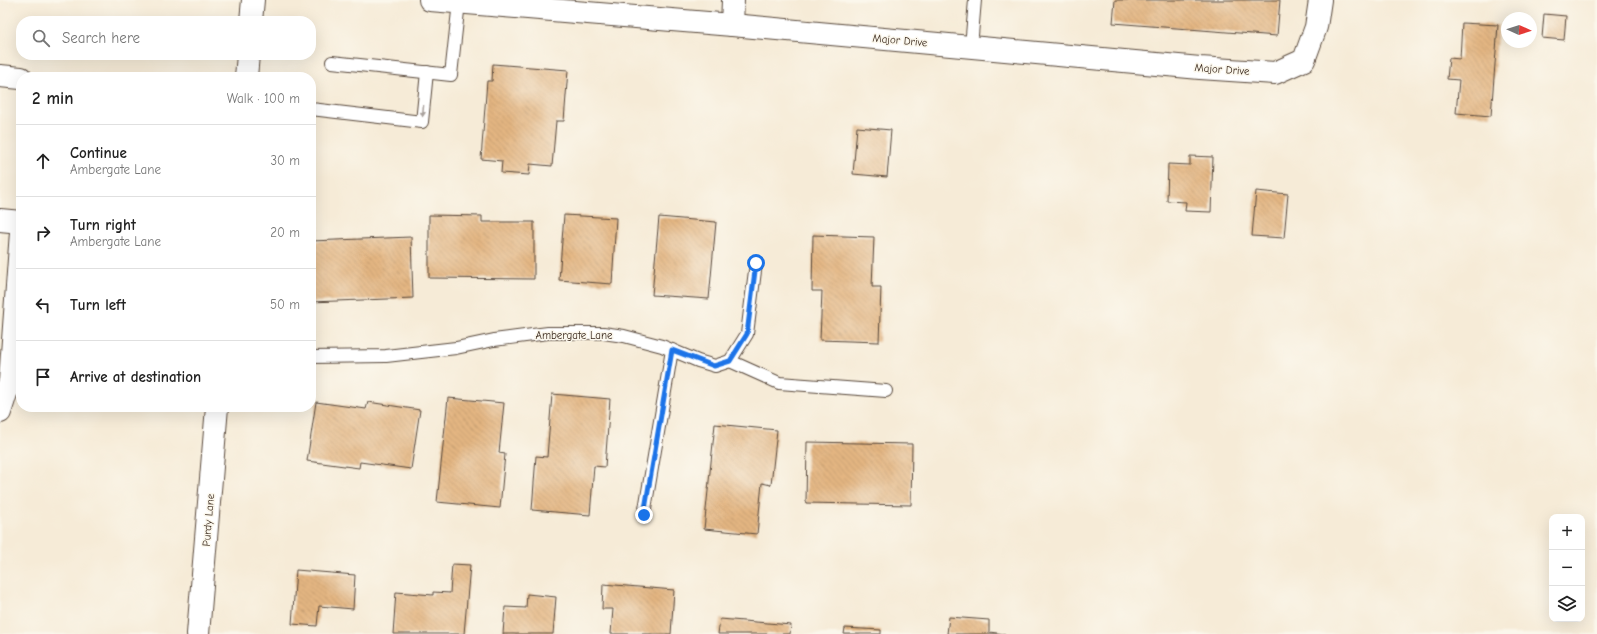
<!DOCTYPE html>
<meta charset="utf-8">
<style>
:root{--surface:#fff;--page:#f6f6f6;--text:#222;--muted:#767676;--line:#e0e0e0}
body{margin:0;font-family:"Comic Neue",sans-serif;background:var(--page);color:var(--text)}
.controls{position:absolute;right:12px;bottom:12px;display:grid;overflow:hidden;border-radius:8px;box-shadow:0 4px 16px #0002}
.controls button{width:36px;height:36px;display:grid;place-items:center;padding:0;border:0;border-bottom:1px solid var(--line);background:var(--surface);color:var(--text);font:20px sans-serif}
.compass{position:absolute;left:1501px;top:12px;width:36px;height:36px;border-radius:50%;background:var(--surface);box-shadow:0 4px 16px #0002;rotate:93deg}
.stop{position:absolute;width:12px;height:12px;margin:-9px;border:3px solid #1a73e8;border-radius:50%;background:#fff}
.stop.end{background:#1a73e8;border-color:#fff;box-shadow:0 1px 4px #0008}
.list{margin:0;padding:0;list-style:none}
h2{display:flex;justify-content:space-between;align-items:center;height:52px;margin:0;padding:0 16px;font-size:17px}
h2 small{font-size:13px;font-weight:400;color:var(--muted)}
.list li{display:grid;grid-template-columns:26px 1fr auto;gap:12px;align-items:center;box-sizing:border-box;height:72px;padding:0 16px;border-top:1px solid var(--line)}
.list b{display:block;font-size:15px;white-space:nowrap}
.list p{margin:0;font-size:13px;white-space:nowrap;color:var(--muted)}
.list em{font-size:13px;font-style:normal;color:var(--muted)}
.icon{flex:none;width:22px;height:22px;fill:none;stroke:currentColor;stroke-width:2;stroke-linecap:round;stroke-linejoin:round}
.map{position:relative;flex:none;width:1597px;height:634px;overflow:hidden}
.search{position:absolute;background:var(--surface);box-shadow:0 4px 16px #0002;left:16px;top:16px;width:300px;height:44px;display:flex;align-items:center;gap:10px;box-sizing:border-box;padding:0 14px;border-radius:16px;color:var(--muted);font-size:15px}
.panel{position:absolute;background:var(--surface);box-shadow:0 4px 16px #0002;left:16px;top:72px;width:300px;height:340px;border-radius:16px}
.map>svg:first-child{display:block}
</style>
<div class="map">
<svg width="1597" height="634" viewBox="0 0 1597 634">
<defs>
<pattern id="building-back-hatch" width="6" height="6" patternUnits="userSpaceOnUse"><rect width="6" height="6" fill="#e4b682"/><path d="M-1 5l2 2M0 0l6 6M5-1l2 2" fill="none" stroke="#ba946a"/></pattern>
</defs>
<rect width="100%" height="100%" fill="#fbf7ec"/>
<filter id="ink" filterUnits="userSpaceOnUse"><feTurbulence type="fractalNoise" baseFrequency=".025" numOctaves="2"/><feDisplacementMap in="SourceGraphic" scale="8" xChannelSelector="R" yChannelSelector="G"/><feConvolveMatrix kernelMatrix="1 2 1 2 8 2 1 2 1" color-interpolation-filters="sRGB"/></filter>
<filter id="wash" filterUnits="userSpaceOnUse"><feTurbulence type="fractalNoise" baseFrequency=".012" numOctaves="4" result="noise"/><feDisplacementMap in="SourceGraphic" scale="16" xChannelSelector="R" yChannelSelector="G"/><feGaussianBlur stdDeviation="0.9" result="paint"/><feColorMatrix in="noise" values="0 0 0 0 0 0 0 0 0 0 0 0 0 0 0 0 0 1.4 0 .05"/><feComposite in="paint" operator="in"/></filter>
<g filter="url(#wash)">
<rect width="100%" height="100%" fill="#f6ebd7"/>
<g id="blocks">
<g fill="url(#building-back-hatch)">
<polygon points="1115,0 1280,0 1277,36 1113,23"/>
<polygon points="1544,14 1566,16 1564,40 1542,38"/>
<polygon points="1462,23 1498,25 1491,116 1456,113 1459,80 1447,79 1449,58 1460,59"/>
<polygon points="493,64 568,70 564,121 556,121 552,166 530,164 529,175 501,173 502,161 481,159 487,81 492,81"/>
<polygon points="857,127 891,130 887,177 853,174"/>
<polygon points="1190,156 1213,157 1211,212 1185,211 1186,202 1167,201 1168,164 1190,165"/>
<polygon points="1256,191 1288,194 1284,238 1252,236"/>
<polygon points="429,215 482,216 482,222 534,222 534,279 429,278"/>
<polygon points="564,215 616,218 612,284 559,280"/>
<polygon points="659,217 716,222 709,299 652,295"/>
<polygon points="813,235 874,237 872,287 881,287 879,342 820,340 822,291 812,291"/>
<polygon points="411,237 413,298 311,302 311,241"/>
<polygon points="552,394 610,399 605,467 594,466 590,515 532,510 536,456 547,457"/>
<polygon points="448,398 504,403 499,453 505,454 500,508 437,502"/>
<polygon points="316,402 366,409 368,402 420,410 411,469 360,462 359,468 307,461"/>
<polygon points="715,424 777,430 771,485 762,483 757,534 704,529"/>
<polygon points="807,442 912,444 911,505 806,503"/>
<polygon points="452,564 470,565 464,634 393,634 396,592 433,595 433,592 450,593"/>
<polygon points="296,570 355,575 353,609 319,606 317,626 292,624"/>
<polygon points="603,584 674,590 671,634 611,634 613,609 602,609"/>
<polygon points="527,594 556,597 553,634 503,634 505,607 526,608"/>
<polygon points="949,617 989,620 989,632 1005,634 947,634"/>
<polygon points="720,619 791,625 790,634 718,634"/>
<polygon points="845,628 881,630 881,634 844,634"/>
</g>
</g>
</g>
<g filter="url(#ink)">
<use href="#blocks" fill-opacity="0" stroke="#57473a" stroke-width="1"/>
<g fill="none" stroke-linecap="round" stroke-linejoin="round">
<defs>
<g id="service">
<polyline points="971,47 975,0"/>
<polyline points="332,62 451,75 459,2"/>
<polyline points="311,109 422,122 427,72"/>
<polyline points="311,357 386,356 456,348 494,340 548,333 603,333 624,336 662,346 698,361 715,366 730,361 747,334 756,263"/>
<polyline points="730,361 779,383 886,391"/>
<polyline points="644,515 672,350"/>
</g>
<g id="minor">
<polyline points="430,0 732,25 1200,68 1275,73 1304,60 1316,27 1320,0"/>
<polyline points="732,25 733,0"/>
<polyline points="0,76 21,78"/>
<polyline points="0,220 21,222"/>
<polyline points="0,412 10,381 21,232"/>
</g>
<g id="tertiary">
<polyline points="251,21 253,0"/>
<polyline points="246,77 248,55"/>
<polyline points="198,634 217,407"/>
</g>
</defs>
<use href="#service" stroke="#57473a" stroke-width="14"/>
<use href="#minor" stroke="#57473a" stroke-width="24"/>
<use href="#tertiary" stroke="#57473a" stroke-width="24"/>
<use href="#service" stroke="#fff" stroke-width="12"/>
<use href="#minor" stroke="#fff" stroke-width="22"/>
<use href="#tertiary" stroke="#fff" stroke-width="22"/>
</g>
<defs><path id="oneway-solid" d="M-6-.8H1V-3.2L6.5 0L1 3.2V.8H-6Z"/></defs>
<use fill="#a79f9a" href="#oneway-solid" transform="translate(423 111) rotate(95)"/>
</g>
<g fill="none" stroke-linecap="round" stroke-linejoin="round" filter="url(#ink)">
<polyline stroke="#1a73e8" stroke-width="5" points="644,515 672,350 714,366 730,361 747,334 756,263"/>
</g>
<g text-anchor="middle" stroke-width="3" stroke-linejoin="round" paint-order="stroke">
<g font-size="11" fill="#3b2a1e" stroke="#fbf7ec">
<text transform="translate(900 40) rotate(5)" y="4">Major Drive</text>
<text transform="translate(1222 69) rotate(4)" y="4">Major Drive</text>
<text x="574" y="339">Ambergate Lane</text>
<text transform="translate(208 520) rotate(-85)" y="4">Purdy Lane</text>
</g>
</g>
</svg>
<div class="controls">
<button>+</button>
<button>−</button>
<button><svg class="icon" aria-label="layers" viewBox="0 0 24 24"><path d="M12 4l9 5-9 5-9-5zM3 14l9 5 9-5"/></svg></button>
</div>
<svg class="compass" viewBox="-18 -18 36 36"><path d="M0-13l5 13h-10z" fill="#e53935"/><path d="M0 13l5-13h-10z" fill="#767676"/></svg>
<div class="stop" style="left:756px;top:263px"></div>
<div class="stop end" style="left:644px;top:515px"></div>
<div class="search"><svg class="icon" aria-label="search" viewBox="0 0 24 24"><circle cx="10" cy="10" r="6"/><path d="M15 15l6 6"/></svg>Search here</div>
<section class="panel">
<h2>2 min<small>Walk · 100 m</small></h2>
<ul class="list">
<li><svg class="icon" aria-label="ahead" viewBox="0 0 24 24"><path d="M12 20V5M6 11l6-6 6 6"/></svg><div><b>Continue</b><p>Ambergate Lane</p></div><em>30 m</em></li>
<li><svg class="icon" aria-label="right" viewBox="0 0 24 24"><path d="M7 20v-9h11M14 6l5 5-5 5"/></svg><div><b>Turn right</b><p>Ambergate Lane</p></div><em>20 m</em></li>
<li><svg class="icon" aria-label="left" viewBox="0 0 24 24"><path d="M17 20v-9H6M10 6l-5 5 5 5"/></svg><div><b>Turn left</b></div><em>50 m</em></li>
<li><svg class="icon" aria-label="arrive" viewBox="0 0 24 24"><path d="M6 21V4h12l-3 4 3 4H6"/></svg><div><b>Arrive at destination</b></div></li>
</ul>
</section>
</div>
